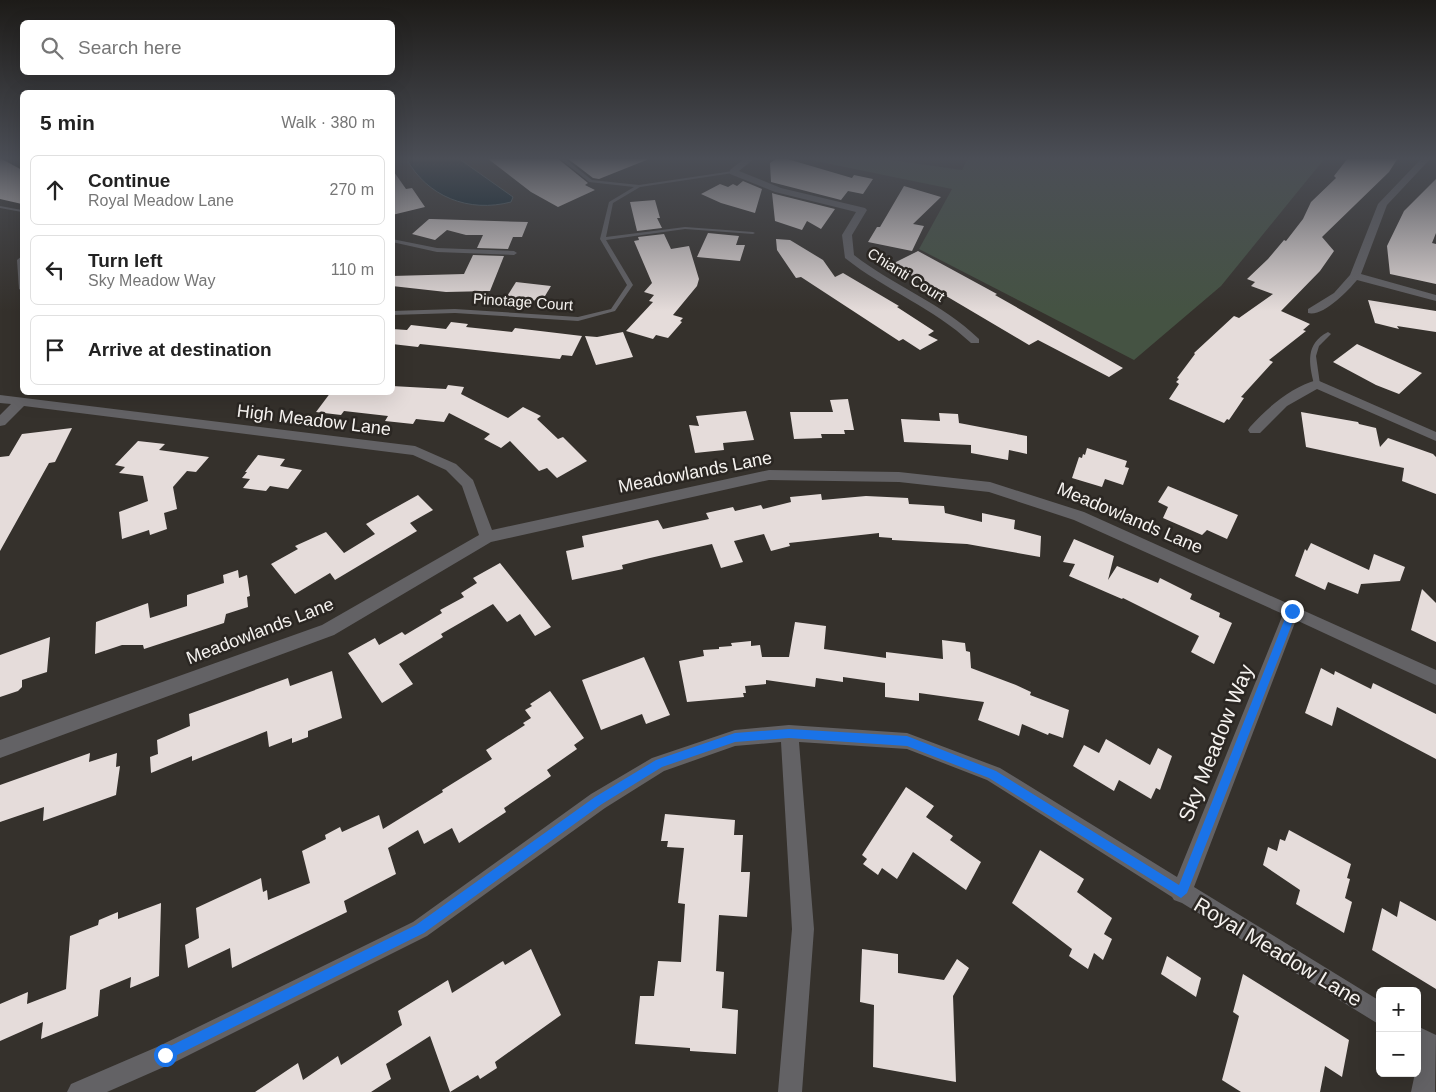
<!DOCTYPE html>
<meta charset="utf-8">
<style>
:root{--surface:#fff;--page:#f6f6f6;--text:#222;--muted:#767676;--line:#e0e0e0}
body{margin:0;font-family:Arial,sans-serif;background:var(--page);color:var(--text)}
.controls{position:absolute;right:15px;bottom:15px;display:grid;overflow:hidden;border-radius:8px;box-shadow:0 5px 20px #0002}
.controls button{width:45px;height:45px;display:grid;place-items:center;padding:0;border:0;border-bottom:1px solid var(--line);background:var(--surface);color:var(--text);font:25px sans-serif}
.stop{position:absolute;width:15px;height:15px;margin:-11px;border:4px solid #1a73e8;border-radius:50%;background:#fff}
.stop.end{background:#1a73e8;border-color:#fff;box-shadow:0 1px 5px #0008}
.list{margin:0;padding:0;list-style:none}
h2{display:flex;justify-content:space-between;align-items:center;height:65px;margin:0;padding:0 20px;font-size:21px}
h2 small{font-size:16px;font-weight:400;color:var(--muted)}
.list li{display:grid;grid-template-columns:32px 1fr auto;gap:15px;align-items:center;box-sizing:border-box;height:70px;margin:0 10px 10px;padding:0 10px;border:1px solid var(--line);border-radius:8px}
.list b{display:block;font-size:19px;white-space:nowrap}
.list p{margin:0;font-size:16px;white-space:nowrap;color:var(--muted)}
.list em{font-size:16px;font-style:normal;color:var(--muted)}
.icon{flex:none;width:28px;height:28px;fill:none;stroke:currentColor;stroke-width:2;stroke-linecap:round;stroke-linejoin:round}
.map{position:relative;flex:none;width:1436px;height:1092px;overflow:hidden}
.search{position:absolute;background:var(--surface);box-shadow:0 5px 20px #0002;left:20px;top:20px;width:375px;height:55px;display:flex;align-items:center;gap:12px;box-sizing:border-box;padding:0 18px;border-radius:8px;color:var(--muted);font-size:19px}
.panel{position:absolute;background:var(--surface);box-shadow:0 5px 20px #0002;left:20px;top:90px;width:375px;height:305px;border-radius:8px}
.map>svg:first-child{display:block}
</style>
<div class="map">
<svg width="1436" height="1092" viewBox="0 0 1436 1092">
<rect width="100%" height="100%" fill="#35312c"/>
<polygon fill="#455343" points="801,158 878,158 962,170 968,158 1325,158 1221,286 1134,360 919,249 952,189"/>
<path fill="#001b27" stroke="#4a5c63" d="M406 158H458L513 197 511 202C469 213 427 197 406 158Z"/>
<g fill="#e5dcda">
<polygon points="0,158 22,170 22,204 0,199"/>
<polygon points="487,158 557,158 588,183 585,185 595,190 558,207 531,192"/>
<polygon points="567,158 648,158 649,159 599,179 593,178"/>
<polygon points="777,158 784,158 852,178 854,175 873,179 863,194 848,191 841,200 771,182 770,163"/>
<polygon points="1348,158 1398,158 1389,172 1322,237 1334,251 1320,271 1281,311 1310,324 1303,330 1306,331 1269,360 1273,362 1241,397 1244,398 1229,420 1227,419 1224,423 1169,399 1179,384 1176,382 1179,379 1177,378 1195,354 1194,353 1234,316 1239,318 1273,294 1251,286 1255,282 1247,279 1268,259 1284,240 1286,241 1303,219 1311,202 1336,178 1334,176"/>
<polygon points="392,169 406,189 412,188 425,207 392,215"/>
<polygon points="1436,179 1436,233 1432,243 1436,244 1436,284 1390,274 1387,246 1404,211"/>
<polygon points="743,181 762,189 755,213 721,203 701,194 720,184 728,187 733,184 737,186"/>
<polygon points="904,186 941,197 913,224 924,226 912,251 868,242 877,227 880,227"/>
<polygon points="772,193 775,194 835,209 821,229 807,221 802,230 775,221"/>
<polygon points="655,200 660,218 657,218 662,228 637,231 630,202"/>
<polygon points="429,219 432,219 528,222 522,237 513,237 508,249 477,248 483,235 466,235 447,230 435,240 412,234"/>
<polygon points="708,233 739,236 736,245 745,245 740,261 697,257"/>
<polygon points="664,234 671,249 689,246 699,279 697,286 673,315 683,318 680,321 682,322 668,338 656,335 653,339 626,331 653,302 649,301 654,295 644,292 652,283 634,241 639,240 638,237"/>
<polygon points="776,239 790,240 823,260 835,277 843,273 899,306 897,307 934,331 928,335 938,340 920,350 903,339 899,341 801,277 796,278 777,250"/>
<polygon points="918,251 997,294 995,295 1123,368 1109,377 1038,340 1029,345 892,264"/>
<polygon points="473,255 504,256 490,291 446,292 392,286 392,276 464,274"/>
<polygon points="516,282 551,286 542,301 506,298"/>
<polygon points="1368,300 1436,311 1436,332 1397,326 1399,329 1375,323"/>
<polygon points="451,322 468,324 466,327 512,332 515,328 582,336 572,356 562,355 560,359 420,344 418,347 392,344 392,329 407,330 411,325 446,329"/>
<polygon points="623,332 633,357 596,365 585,336 597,337"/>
<polygon points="1357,344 1388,358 1422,373 1399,394 1376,385 1333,362"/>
<polygon points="448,385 464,387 461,394 508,418 523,407 541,416 537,419 558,439 563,437 587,461 557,478 547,468 539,471 510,441 501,448 484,439 490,434 449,413 444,422 416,419 413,424 385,421 388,416 344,411 341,415 316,412 331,392 392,392 392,386 446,389"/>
<polygon points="848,399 854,430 844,430 845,434 821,434 822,438 794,439 790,412 833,412 830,400"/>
<polygon points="746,411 754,440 723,443 724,450 695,453 689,425 699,426 696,416"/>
<polygon points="1301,412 1358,422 1359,424 1376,428 1380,447 1388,438 1433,454 1436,457 1436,494 1402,481 1404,468 1306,447"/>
<polygon points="939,413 958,414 959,423 1027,436 1027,454 1009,450 1008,460 971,453 971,445 904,442 901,419 940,421"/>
<polygon points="72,428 55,462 49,463 0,551 0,457 9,456 22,434"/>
<polygon points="138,441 165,444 159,450 209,457 196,472 187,471 173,487 177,509 164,513 167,529 150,535 149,530 122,539 119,512 148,501 143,476 119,473 125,467 115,465"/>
<polygon points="1087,448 1127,461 1125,467 1129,468 1123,485 1105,479 1102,487 1072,478 1079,457 1082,458 1083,454 1085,455"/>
<polygon points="258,455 285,459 280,466 302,470 288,489 270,486 266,491 243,488 250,479 242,478 247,472 245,472"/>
<polygon points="1168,486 1238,515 1227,539 1207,530 1202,535 1163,518 1168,507 1158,502"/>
<polygon points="821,494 822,500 866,496 908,498 909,504 944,506 945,513 982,522 982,513 1015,520 1014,529 1041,536 1040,557 967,544 892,540 892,538 879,537 879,533 789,543 790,546 771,551 764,534 734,541 743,562 721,568 712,544 650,558 622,565 623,569 572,580 566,551 584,547 582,536 658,520 663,529 709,519 706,513 733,507 735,511 761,505 763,509 791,502 790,497"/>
<polygon points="418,495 433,510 410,523 417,531 335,580 330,573 295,594 271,564 298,549 295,546 326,532 344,553 375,534 366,524"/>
<polygon points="1074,539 1114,556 1108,580 1117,566 1158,583 1160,578 1192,594 1190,599 1220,613 1219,617 1232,623 1214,664 1191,652 1199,636 1123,598 1122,599 1069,576 1075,564 1063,562"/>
<polygon points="1311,543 1369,570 1374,554 1405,567 1400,581 1361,584 1358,594 1328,582 1325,590 1295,576 1305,549 1307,551"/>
<polygon points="500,563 551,627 535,636 520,614 507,622 493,604 441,634 443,637 399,664 413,684 382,703 348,653 375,638 379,645 402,632 405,635 442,613 440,610 464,597 461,593 477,583 473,578"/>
<polygon points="238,570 239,578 247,575 250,596 247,597 248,607 226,614 224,623 144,649 143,645 122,645 95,654 96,622 148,603 150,618 187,606 187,595 224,583 223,575"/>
<polygon points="1422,589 1436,603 1436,642 1411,630"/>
<polygon points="795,622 826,626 824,649 886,658 886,652 943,659 942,640 965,643 966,651 970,652 971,668 1016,685 1031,692 1030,695 1069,710 1063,738 1049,733 1048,735 1022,724 1019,736 978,720 984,702 919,693 919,701 885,697 885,683 843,677 843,682 816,678 815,687 766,680 766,684 745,686 746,693 743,693 744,697 687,702 679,661 704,656 703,650 719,649 719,647 732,646 731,643 751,641 751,646 760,645 762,657 789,657"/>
<polygon points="50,637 47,672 22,680 22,687 18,691 0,697 0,655"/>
<polygon points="644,657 670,715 646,724 642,714 601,730 582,680"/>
<polygon points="1321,668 1334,675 1335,671 1371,689 1373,683 1436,714 1436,759 1337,707 1332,726 1305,713"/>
<polygon points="332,671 342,718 308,731 308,737 292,743 292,738 269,747 267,731 192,761 192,756 151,773 150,757 158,754 157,740 190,726 189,714 288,678 290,686"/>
<polygon points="550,691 584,738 574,745 577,749 547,770 551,776 504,808 506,812 459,843 452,828 424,844 418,830 388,848 396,874 344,901 347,912 232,968 230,948 188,968 185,945 199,938 196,908 261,878 263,892 267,890 268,900 310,883 302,851 326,839 325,835 340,827 342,832 379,815 383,829 443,792 442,790 492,759 486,750 525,725 523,723 531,718 525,710 532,706 530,704"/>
<polygon points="1106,739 1150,765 1158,748 1172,756 1160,790 1156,788 1151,799 1119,780 1114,791 1073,766 1084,745 1099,753"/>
<polygon points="90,753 89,762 117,753 116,767 120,766 116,795 43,821 44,807 0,822 0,785"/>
<polygon points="906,787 934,806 926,817 953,836 950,840 981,862 966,890 913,852 897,879 882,868 878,875 863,864 867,859 862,855"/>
<polygon points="665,814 735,820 734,835 743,835 741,872 750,872 747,917 719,915 716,971 724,972 722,1008 738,1010 736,1054 690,1051 690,1048 635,1044 640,996 654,996 658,961 681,962 685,904 678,903 684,848 667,847 668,841 661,841"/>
<polygon points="1289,830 1351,864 1347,878 1350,879 1345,898 1352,902 1344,933 1296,904 1300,890 1263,865 1268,847 1277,851 1280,839 1285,841"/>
<polygon points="1040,850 1084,879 1077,892 1112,918 1104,934 1112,939 1103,960 1094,953 1088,969 1069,956 1072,949 1012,903"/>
<polygon points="1400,901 1436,921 1436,989 1372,950 1382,908 1397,917"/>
<polygon points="161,903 159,976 130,988 131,977 100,990 98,1016 41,1039 43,1022 0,1041 0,1004 28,992 27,1004 66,989 70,936 98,925 99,920 118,912 118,919"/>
<polygon points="531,949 561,1015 495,1062 497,1068 480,1079 478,1075 450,1092 430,1036 386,1064 391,1079 371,1092 255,1092 298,1063 303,1080 338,1056 341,1065 402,1025 398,1011 448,980 452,993 503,961 505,965"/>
<polygon points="862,949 898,954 898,973 944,980 957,959 969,968 953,996 956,1082 873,1067 874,1005 860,1002"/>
<polygon points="1167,956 1201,978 1196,997 1161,974"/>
<polygon points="1243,974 1349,1040 1342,1077 1325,1066 1320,1092 1241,1092 1222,1080 1239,1016 1233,1012"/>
</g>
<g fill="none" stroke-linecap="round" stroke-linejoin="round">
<g fill="#636265" fill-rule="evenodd">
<polygon points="559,158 564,158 592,180 639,185 733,171 735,172 733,173 640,187 613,203 606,237 685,227 753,232 755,233 753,234 685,229 606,240 633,285 615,311 578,321 455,313 392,315 392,311 455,309 578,317 611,309 627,285 600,239 609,202 634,187 589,182"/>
<polygon points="0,206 22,210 22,212 0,208"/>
<polygon points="392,239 437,248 514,251 517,253 514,255 437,252 392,242"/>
<polygon points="22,256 22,291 19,289 17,260"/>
<path d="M1328 332 1331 334 1319 346 1316 356 1320 384 1317 386 1314 384C1309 363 1305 344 1328 332Z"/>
</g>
<g fill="#636265" fill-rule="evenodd">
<path d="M745 158H755L739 171 781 188 865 208 867 210 852 235 854 255C894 286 942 303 979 339V343H971C934 308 885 290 845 258L842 235 856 212 775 192 730 174V170Z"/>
<path d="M1422 158H1431L1387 205 1361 274 1436 295V301L1357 280C1348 291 1323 317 1308 313V309L1334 293 1350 275 1378 204Z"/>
<path d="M1317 380 1436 432V441L1317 389 1287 406 1260 433H1250L1248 430 1250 427C1268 407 1291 387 1317 380Z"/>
<polygon points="0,395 415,446 456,464 473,480 492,530 769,470 899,472 990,482 1084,512 1436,670 1436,685 1296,620 1194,887 1380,1001 1380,1025 1182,903 1174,900 1172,897 987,780 907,749 799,742 814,929 802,1092 778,1092 792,929 781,742 735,746 664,771 605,808 427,936 173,1063 107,1092 67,1092 71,1084 157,1047 413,922 591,794 652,758 735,730 789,725 907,733 1000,768 1177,877 1283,614 1074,520 989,492 899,482 769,480 491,542 334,635 0,758 0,740 322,625 479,535 462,486 446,470 413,455 24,406 5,425 0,426 0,415 11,404 0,403"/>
<polygon points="1417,1026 1436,1035 1435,1092 1411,1092 1415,1073 1417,1073"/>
</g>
</g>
<linearGradient id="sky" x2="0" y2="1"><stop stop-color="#1d1b18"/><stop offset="0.51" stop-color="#4b4e56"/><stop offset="1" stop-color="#4b4e56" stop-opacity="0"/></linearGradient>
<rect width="1436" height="311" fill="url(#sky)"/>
<polygon fill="#1a73e8" points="1292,607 1297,611 1187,893 1181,898 989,778 907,746 789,738 735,742 662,767 602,804 424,933 169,1059 165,1061 160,1059 158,1055 160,1051 416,925 595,797 656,760 735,733 789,729 907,736 996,771 1179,885 1288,611"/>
<g text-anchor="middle" stroke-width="5" stroke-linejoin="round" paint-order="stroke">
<g font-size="15" fill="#f5f2ef" stroke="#2b2723">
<text transform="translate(906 275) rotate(32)" y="5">Chianti Court</text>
<text transform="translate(523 302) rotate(4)" y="5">Pinotage Court</text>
</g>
<g font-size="18" fill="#f5f2ef" stroke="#2b2723">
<text transform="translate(314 420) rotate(7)" y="6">High Meadow Lane</text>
<text transform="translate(695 472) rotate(-11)" y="6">Meadowlands Lane</text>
<text transform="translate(1130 518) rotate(23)" y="6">Meadowlands Lane</text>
<text transform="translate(260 631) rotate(-21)" y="6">Meadowlands Lane</text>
</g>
<g font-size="21" fill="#f5f2ef" stroke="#2b2723">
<text transform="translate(1216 743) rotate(-68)" y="7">Sky Meadow Way</text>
<text transform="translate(1278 952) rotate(31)" y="7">Royal Meadow Lane</text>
</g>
</g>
</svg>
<div class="controls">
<button>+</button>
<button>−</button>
</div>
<div class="stop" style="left:165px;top:1055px"></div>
<div class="stop end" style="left:1292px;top:611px"></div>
<div class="search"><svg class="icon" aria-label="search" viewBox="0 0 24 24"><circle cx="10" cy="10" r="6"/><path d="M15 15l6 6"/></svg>Search here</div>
<section class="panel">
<h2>5 min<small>Walk · 380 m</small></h2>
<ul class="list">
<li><svg class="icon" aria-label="ahead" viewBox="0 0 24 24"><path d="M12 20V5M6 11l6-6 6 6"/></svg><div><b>Continue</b><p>Royal Meadow Lane</p></div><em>270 m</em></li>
<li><svg class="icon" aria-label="left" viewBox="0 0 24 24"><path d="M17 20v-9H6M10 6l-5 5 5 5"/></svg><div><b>Turn left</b><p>Sky Meadow Way</p></div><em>110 m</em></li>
<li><svg class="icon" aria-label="arrive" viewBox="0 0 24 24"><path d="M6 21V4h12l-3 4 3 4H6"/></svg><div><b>Arrive at destination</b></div></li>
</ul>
</section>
</div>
